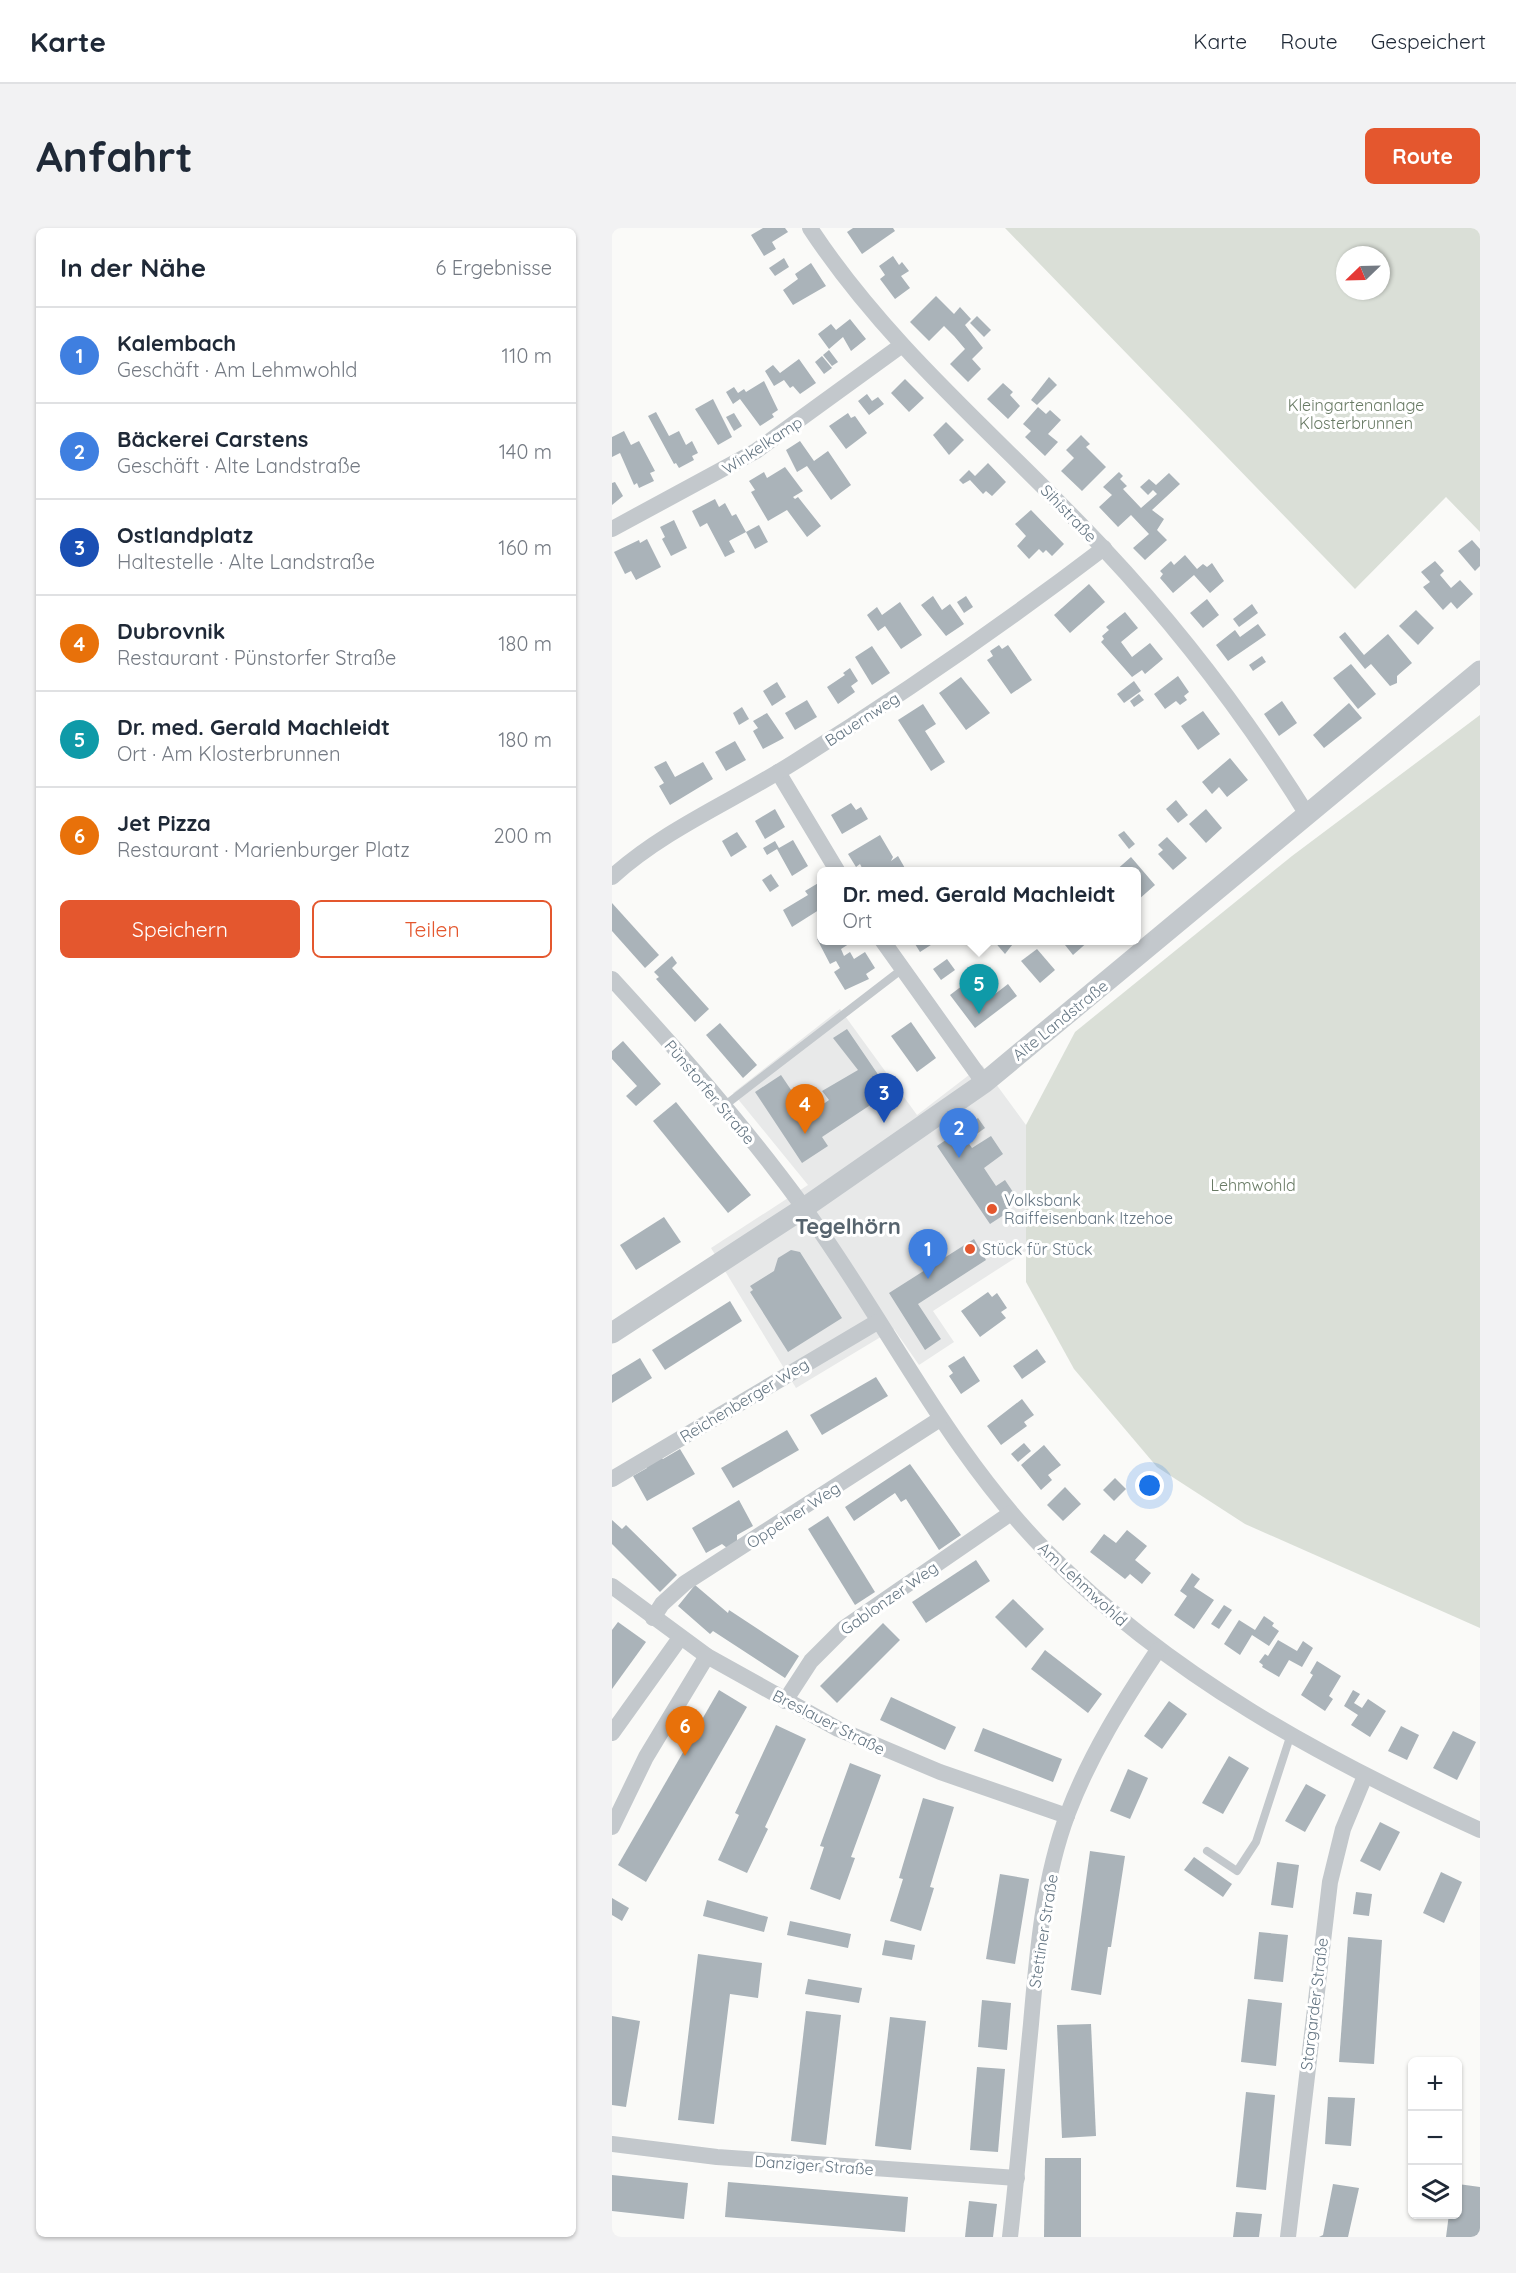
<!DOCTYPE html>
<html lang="de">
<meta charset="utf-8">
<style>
:root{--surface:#fff;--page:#f2f2f3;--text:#1f2937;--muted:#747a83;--line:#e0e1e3;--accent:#e4572e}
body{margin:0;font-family:Quicksand,sans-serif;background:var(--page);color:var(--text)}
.controls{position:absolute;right:18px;bottom:18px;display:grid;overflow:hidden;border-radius:9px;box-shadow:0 2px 4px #0004}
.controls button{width:54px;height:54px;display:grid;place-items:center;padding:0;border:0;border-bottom:2px solid var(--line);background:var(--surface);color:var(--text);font:30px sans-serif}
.compass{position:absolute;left:724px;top:18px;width:54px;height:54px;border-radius:50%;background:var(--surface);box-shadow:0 2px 4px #0004;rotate:247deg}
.you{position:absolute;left:538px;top:1258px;width:21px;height:21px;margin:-15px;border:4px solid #fff;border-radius:50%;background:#1a73e8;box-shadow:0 0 0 9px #1a73e833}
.badge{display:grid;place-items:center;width:39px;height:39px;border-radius:50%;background:var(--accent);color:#fff;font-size:20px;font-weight:700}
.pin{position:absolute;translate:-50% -50px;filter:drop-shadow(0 2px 3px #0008)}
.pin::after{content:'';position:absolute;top:32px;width:21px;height:18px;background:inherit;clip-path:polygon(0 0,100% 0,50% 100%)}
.popup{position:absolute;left:205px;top:639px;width:324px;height:78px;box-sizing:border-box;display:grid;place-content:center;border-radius:9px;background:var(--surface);filter:drop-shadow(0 2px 4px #0005);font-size:20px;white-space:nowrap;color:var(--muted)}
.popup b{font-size:22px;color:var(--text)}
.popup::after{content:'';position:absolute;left:50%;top:100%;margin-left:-12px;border:12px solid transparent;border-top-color:var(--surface)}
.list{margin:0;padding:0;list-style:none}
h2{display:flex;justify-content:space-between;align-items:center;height:78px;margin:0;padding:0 24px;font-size:26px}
h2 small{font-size:20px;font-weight:400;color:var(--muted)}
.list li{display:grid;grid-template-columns:39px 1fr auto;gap:18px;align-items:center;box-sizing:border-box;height:96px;padding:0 24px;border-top:2px solid var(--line)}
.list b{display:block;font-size:22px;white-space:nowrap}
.list p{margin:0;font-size:20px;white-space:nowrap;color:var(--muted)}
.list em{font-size:20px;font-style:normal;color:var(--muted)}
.actions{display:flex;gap:12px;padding:18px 24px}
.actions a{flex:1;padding:14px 0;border:2px solid var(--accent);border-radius:9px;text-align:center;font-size:21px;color:var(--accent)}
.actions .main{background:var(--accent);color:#fff}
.icon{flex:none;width:33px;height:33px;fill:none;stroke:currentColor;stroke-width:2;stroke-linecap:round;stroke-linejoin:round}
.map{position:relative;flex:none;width:868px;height:2009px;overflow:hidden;border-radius:9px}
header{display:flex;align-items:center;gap:36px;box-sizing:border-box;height:84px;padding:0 30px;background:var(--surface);border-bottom:2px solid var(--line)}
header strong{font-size:28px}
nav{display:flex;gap:33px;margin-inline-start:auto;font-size:21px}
.intro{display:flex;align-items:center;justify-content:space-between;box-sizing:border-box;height:144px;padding:0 36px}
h1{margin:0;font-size:42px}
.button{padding:15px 27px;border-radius:9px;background:var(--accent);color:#fff;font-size:21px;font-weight:700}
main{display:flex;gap:36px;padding:0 36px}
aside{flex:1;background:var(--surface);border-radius:9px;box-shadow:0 2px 4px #0004}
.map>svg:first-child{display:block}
</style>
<header>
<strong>Karte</strong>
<nav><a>Karte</a><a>Route</a><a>Gespeichert</a></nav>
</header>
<div class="intro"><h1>Anfahrt</h1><a class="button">Route</a></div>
<main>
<aside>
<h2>In der Nähe<small>6 Ergebnisse</small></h2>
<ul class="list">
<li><span class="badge" style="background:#3f7fe0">1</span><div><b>Kalembach</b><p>Geschäft · Am Lehmwohld</p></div><em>110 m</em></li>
<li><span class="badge" style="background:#3f7fe0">2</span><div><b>Bäckerei Carstens</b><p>Geschäft · Alte Landstraße</p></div><em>140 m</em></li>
<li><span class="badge" style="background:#1a4fb4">3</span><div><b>Ostlandplatz</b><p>Haltestelle · Alte Landstraße</p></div><em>160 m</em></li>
<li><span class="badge" style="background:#e8710a">4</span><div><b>Dubrovnik</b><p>Restaurant · Pünstorfer Straße</p></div><em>180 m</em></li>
<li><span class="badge" style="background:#0f9aa8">5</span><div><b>Dr. med. Gerald Machleidt</b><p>Ort · Am Klosterbrunnen</p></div><em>180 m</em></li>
<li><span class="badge" style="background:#e8710a">6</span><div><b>Jet Pizza</b><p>Restaurant · Marienburger Platz</p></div><em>200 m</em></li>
</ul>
<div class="actions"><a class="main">Speichern</a><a>Teilen</a></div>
</aside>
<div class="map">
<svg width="868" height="2009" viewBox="0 0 868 2009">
<rect width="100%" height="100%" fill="#fafaf8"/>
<polygon fill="#e8e9e9" points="228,781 305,887 370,837 414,897 414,1023 321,1083 342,1114 307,1137 282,1101 184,1160 99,1020 196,957 121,865"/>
<g fill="#dadfd7" fill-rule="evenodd">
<path d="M393 0H868V304L834 269 743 361ZM733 27H769V63H733Z"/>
<polygon points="868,487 868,1400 633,1296 545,1239 462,1141 414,1054 414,897 463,804 680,628"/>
</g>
<g fill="#aab3b9">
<polygon points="151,0 173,0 176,4 160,14 164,21 152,28 139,7"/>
<polygon points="241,0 281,0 283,3 250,26 235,4"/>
<polygon points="281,28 287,37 290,34 297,43 289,48 298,60 283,71 268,51 273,47 267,38"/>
<polygon points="172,30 177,39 163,48 157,40"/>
<polygon points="199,35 214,58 181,77 171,62 186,51 183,46"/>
<polygon points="324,68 342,86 348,79 359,91 353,97 371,120 360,131 369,141 356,154 338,136 353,121 342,108 332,98 317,113 298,94"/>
<polygon points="365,88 379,102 372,109 358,95"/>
<polygon points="238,91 254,111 239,123 231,109 217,121 206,106 219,96 224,102"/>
<polygon points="217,122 226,134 220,138 211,127"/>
<polygon points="210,128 220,140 212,146 203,134"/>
<polygon points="187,131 204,155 188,166 181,158 178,160 172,152 162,158 153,143 161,137 168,145"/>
<polygon points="437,149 445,157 425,177 419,172"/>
<polygon points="293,151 312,170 297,184 279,165"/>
<polygon points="152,153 166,182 160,186 162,189 148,198 128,171 121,176 114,164 122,159 126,165 132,161 134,164"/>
<polygon points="391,155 401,164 398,167 408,178 396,191 375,171"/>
<polygon points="255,166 260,173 266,169 272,176 257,187 246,173"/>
<polygon points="101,171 120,209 106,217 83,181"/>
<polygon points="426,179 434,186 438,182 449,192 436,206 446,214 433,228 413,209 419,203 411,196"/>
<polygon points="44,184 57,208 67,203 74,217 80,213 86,225 80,228 82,232 67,240 64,235 62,236 36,188"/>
<polygon points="122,185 130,198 122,203 114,189"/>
<polygon points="236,185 239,190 243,188 255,205 234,221 217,198"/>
<polygon points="334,194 352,212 337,227 321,207"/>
<polygon points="12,203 19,217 27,213 43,243 38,245 42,253 27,260 25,255 22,257 8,225 0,229 0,209"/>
<polygon points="469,207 478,216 474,219 494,239 470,263 449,243 462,230 454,222"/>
<polygon points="188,213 202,233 216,223 239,257 219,272 195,238 185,244 174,222"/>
<polygon points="376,235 394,254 380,268 374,263 371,266 358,252 351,256 347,252 357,242 363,248"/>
<polygon points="173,239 191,263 181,269 183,271 186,269 209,298 195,309 175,282 156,293 139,264 143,262 137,253 152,244 155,250"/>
<polygon points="507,244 511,248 508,251 515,258 511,261 529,280 545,266 541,262 536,267 528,259 537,251 544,257 557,245 568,256 540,282 552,291 545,302 555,312 533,332 521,320 537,306 519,287 506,299 487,279 500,267 491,259"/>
<polygon points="3,254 11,268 0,277 0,255"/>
<polygon points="103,271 107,279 113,275 120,288 124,286 134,304 117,313 123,324 113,329 95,295 88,299 80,283"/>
<polygon points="419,282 452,316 440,328 434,322 431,325 427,321 417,331 405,318 414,308 403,296"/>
<polygon points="62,292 75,320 59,328 50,311 53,309 48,299"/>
<polygon points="147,297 156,314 143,321 134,304"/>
<polygon points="35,311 49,339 24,352 19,343 13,346 2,324 27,312 28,315"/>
<polygon points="860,312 868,321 868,338 863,343 846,323"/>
<polygon points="573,327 585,341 591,336 595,339 600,335 612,353 598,365 582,347 561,365 548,350 551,346 548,343 559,333 562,337"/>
<polygon points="823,333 832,343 828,347 839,360 848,352 861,366 845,381 839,374 831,382 811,359 818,354 809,344"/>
<polygon points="477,356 493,374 458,405 442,387"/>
<polygon points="321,368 330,382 338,376 352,396 334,408 309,377"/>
<polygon points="354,368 361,379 352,385 345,374"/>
<polygon points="595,371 607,387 591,400 578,385"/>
<polygon points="288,374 310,407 289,421 273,398 266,403 255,387 265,379 270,387"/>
<polygon points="640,376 646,385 627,399 621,391"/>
<polygon points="804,382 822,400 806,417 787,398"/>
<polygon points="513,384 526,400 509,414 520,429 538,415 551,431 533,446 530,442 520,449 489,414 492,411 490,408 497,402 494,399"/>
<polygon points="646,396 654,407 616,433 604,417 623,402 628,409"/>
<polygon points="733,404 752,427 776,406 800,435 785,448 785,455 778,458 759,436 753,441 727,409"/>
<polygon points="387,417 390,421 396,417 420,452 399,466 375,432 381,428 378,423"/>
<polygon points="260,418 278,445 260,457 243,429"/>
<polygon points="650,428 654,434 641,443 637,437"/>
<polygon points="739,436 764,466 746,481 721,450"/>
<polygon points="238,440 246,453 239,458 243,464 226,476 215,459 233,447 231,445"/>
<polygon points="566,448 577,464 572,468 575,472 568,477 564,473 553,481 542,466"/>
<polygon points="349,449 378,485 354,502 327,465"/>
<polygon points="522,453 529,463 512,475 505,466"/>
<polygon points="165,454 174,469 160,478 151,463"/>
<polygon points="527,466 532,472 522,479 518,473"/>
<polygon points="195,472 205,489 183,502 173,485"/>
<polygon points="670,473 685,495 667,508 652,486"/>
<polygon points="737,475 750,490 712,520 701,507"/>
<polygon points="311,476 324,496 313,503 333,534 319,543 286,492"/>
<polygon points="130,479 137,491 127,497 121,485"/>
<polygon points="591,483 608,506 586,522 569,498"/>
<polygon points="155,485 172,510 151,521 141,503 146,500 141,493"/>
<polygon points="123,513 134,532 114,543 103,524"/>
<polygon points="618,530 636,552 615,569 607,559 600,566 590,554"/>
<polygon points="54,533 63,549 91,534 101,551 58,577 47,558 52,555 42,539"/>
<polygon points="564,572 576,587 566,595 554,581"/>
<polygon points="239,575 244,582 249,579 256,591 230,606 219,587"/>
<polygon points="163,581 173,599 153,611 143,593"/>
<polygon points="594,581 610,600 594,615 577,596"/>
<polygon points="512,603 523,616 517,621 506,607"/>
<polygon points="125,604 135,619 119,629 110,613"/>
<polygon points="268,607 281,629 279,633 286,628 294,642 252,644 248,636 244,639 236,626"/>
<polygon points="555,609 575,630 561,642 546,626 551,622 546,617"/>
<polygon points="181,612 196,638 180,648 165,621 155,627 151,620 163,613 167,620"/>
<polygon points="519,629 543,657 526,672 525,644 502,644"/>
<polygon points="159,646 167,658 158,664 150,652"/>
<polygon points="208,654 210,680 180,699 171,682 196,667 193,663"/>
<polygon points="0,675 47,727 33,740 0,703"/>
<polygon points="210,708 210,712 243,712 229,721 232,728 238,724 242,731 253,724 263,740 254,746 257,751 233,762 222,744 228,740 224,733 218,736 205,711"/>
<polygon points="293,712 320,712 322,715 308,724 303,716 300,717"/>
<polygon points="381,712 404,712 393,726"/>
<polygon points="449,712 478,712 461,727"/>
<polygon points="425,721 443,742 428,755 409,733"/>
<polygon points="60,728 65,735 60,740 97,781 83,794 44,751 47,749 42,744"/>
<polygon points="335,731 343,742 329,752 321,741"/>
<polygon points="363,748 371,758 366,762 374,773 396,756 405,768 363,800 338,767"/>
<polygon points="299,794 324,830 305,844 279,808"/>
<polygon points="108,795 145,837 131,850 94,807"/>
<polygon points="235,801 278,864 210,909 216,918 190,935 143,864 169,847 196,887 217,872 210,863 246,842 221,810"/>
<polygon points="11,813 49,856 24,878 14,868 25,858 0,831 0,823"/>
<polygon points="64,874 139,967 116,985 41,893"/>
<polygon points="366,890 373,900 355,913 360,920 379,908 391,926 372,940 384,958 393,952 403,967 392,974 398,983 378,996 325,918"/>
<polygon points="52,989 69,1014 24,1042 8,1017"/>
<polygon points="362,1011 374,1032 306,1076 329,1111 313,1122 277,1065"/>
<polygon points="179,1022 188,1024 230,1090 176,1124 138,1064 141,1062 138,1058 162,1043 166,1030"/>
<polygon points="376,1064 380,1069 385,1065 395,1080 389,1084 394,1090 368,1109 349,1083"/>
<polygon points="118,1073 130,1093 53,1142 40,1122"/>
<polygon points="425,1121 434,1134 410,1151 401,1138"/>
<polygon points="352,1128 368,1153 349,1166 337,1148 341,1145 336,1138"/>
<polygon points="28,1130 40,1150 0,1175 0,1147"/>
<polygon points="264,1149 276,1168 210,1207 198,1187"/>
<polygon points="410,1171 422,1187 412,1194 415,1198 389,1217 375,1198"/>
<polygon points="175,1202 187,1222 121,1260 109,1240"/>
<polygon points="412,1215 419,1223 406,1234 399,1226"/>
<polygon points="432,1217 449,1237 436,1247 440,1252 429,1262 409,1237"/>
<polygon points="68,1221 83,1246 35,1273 21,1248 35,1240 35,1233 45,1227 51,1231"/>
<polygon points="298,1236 349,1307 327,1322 294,1271 289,1274 283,1265 242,1293 233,1279"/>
<polygon points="503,1250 514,1261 502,1273 491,1262"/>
<polygon points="453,1259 469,1276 451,1293 435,1277"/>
<polygon points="127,1272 141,1298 125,1307 125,1314 115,1320 110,1316 94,1325 80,1300"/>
<polygon points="216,1288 263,1364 243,1377 196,1301"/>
<polygon points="0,1292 10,1301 14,1297 65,1347 48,1364 0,1316"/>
<polygon points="515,1302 535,1318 523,1332 539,1345 530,1356 518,1346 513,1351 478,1324 492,1306 504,1315"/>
<polygon points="364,1332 378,1353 314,1395 300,1374"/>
<polygon points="580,1345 588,1351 582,1359 602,1372 582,1401 562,1387 575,1368 568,1363"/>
<polygon points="83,1357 116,1385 117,1382 187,1428 173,1450 101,1403 98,1406 66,1378"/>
<polygon points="401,1371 432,1401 414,1420 383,1389"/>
<polygon points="612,1377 620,1382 607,1401 599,1396"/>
<polygon points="652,1388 662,1395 660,1398 667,1403 657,1418 640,1407 628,1427 612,1416 627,1392 643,1402"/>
<polygon points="6,1394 34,1414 0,1461 0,1402"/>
<polygon points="271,1395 288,1412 225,1475 208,1458"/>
<polygon points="666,1412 685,1423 691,1413 701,1420 690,1439 677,1432 667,1449 650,1439 651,1437 647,1434 653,1426 656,1428"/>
<polygon points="433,1422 490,1466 476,1485 419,1441"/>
<polygon points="705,1433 729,1448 717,1468 721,1471 713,1483 689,1467 701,1447 698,1445"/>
<polygon points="107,1462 135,1479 34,1654 6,1637"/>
<polygon points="741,1462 748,1466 742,1475 750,1480 756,1471 774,1483 758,1509 739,1497 746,1487 732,1478"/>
<polygon points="279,1469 344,1499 333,1522 268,1492"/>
<polygon points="557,1473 575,1486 550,1521 532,1508"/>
<polygon points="164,1497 194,1511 153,1599 156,1601 135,1645 106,1632 127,1587 123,1585"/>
<polygon points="789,1498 807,1507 795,1532 776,1523"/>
<polygon points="371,1500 450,1531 441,1554 362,1523"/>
<polygon points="841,1503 864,1514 845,1552 821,1540"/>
<polygon points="617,1528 637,1540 611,1586 590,1575"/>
<polygon points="238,1535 269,1547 239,1629 243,1630 228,1672 198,1661 212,1619 208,1618"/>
<polygon points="516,1541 536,1550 518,1591 498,1583"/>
<polygon points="694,1556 714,1567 693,1604 673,1593"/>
<polygon points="311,1570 342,1579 318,1659 322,1660 309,1703 278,1693 291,1651 287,1650"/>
<polygon points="768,1594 788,1604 768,1643 748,1633"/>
<polygon points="478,1623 513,1628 499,1719 496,1719 489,1767 459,1762"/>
<polygon points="582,1629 620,1656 611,1669 572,1642"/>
<polygon points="665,1634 687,1637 681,1680 659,1677"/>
<polygon points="829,1644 850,1654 832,1695 811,1685"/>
<polygon points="388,1646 417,1651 403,1736 374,1731"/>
<polygon points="744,1664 760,1666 757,1688 741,1686"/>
<polygon points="0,1670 17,1680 10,1693 0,1687"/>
<polygon points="95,1672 156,1689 152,1704 91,1688"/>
<polygon points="178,1693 239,1706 236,1720 175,1707"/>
<polygon points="647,1704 676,1707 671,1754 642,1751"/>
<polygon points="736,1709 770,1712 762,1836 727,1834"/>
<polygon points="273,1712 303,1717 300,1732 270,1727"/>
<polygon points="86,1726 150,1735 146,1770 118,1766 102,1896 66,1892"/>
<polygon points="196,1751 250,1760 247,1775 193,1766"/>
<polygon points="636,1771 670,1775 664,1838 629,1834"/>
<polygon points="370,1772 399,1775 395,1822 366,1819"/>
<polygon points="194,1783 229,1787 214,1917 179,1913"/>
<polygon points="0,1788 28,1793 14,1879 0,1877"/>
<polygon points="278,1789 314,1793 299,1922 263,1918"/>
<polygon points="479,1796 484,1908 450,1910 445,1797"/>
<polygon points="365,1839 393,1841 386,1924 358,1922"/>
<polygon points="634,1864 663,1867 654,1962 624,1959"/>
<polygon points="716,1869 743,1870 739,1918 713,1916"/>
<polygon points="433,1930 469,1930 469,2009 432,2009"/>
<polygon points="0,1947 76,1955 72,1991 0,1983"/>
<polygon points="116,1954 296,1969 293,2004 113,1989"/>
<polygon points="721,1956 747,1960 736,2009 707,2009 711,2007"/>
<polygon points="846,1956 868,1959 868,2009 834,2009 837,1986 846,1986"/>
<polygon points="357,1973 385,1976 381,2009 353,2009"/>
<polygon points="624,1984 650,1986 647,2009 621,2009"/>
</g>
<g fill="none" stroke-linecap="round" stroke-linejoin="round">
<g stroke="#c3c8cc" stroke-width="8">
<polyline points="112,878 289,742"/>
<polyline points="595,1623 625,1643 644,1614 679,1506"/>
</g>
<g stroke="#c3c8cc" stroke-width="16">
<path d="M198 0C278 122 393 215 492 321 569 403 637 493 696 588"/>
<polyline points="0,301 144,223 290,117"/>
<polyline points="166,544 226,644"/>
<path d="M0 649C53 601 121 573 181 535 288 468 391 397 492 320"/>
<polyline points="270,712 372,855"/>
<path d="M0 751C67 824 133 899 192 980 275 1094 335 1223 436 1325 558 1448 711 1531 868 1602"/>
<polyline points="0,1251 265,1094"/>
<polyline points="0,1358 95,1428 226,1501 328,1544 455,1588"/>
<polyline points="41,1390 50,1376 73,1355 328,1191"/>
<polyline points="173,1473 199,1433 232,1400 399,1285"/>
<polyline points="0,1505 68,1410"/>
<polyline points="0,1599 34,1529 95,1428"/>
<polyline points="0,1916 105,1929 405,1950"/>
<path d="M398 2009C406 1938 412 1867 419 1796 425 1726 431 1651 456 1585 478 1527 511 1474 546 1422"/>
<polyline points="676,2009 718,1654 731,1601 753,1548"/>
</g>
<polyline stroke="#c3c8cc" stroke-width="21" points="0,1105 192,980 372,855 868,443"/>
</g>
<g fill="#e4572e" stroke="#fff" stroke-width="2">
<circle cx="380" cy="981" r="6"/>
<circle cx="358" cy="1021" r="6"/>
</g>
<g text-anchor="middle" stroke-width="6" stroke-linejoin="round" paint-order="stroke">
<g font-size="16" fill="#687a64" stroke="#fff">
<text x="744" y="183">Kleingartenanlage<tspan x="744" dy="18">Klosterbrunnen</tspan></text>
<text x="641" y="963">Lehmwohld</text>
</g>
<g font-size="16" fill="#657683" stroke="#fff">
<text transform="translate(150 217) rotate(-33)" y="6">Winkelkamp</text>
<text transform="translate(457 285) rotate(46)" y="6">Sihistraße</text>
<text transform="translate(250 491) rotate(-33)" y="6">Bauernweg</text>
<text transform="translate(448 792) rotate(-39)" y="6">Alte Landstraße</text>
<text transform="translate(98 864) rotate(50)" y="6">Pünstorfer Straße</text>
<text transform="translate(132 1172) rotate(-31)" y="6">Reichenberger Weg</text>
<text transform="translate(181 1287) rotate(-33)" y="6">Oppelner Weg</text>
<text transform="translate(471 1356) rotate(43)" y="6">Am Lehmwohld</text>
<text transform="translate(277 1370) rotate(-35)" y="6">Gablonzer Weg</text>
<text transform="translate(217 1494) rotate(27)" y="6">Breslauer Straße</text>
<text transform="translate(431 1703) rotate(-81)" y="6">Stettiner Straße</text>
<text transform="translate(702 1776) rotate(-83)" y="6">Stargarder Straße</text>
<text transform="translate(202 1937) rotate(4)" y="6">Danziger Straße</text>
</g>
<g font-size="16" fill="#657683" stroke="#fff" text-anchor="start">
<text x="392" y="978">Volksbank<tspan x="392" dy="18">Raiffeisenbank Itzehoe</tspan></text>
<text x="370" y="1027">Stück für Stück</text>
</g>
<g font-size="22" font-weight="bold" fill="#57646e" stroke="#fff">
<text x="236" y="1006">Tegelhörn</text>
</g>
</g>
</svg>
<div class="controls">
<button>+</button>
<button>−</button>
<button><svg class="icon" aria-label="layers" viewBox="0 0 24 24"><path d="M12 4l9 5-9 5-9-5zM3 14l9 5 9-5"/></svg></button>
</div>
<svg class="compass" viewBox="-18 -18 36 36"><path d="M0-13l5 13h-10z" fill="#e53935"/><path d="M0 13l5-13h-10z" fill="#747a83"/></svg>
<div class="you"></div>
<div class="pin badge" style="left:316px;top:1051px;background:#3f7fe0">1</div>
<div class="pin badge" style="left:347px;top:930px;background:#3f7fe0">2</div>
<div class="pin badge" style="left:272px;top:895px;background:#1a4fb4">3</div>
<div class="pin badge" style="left:193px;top:906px;background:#e8710a">4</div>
<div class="pin badge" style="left:367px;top:786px;background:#0f9aa8">5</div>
<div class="popup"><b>Dr. med. Gerald Machleidt</b>Ort</div>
<div class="pin badge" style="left:73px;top:1528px;background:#e8710a">6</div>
</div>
</main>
